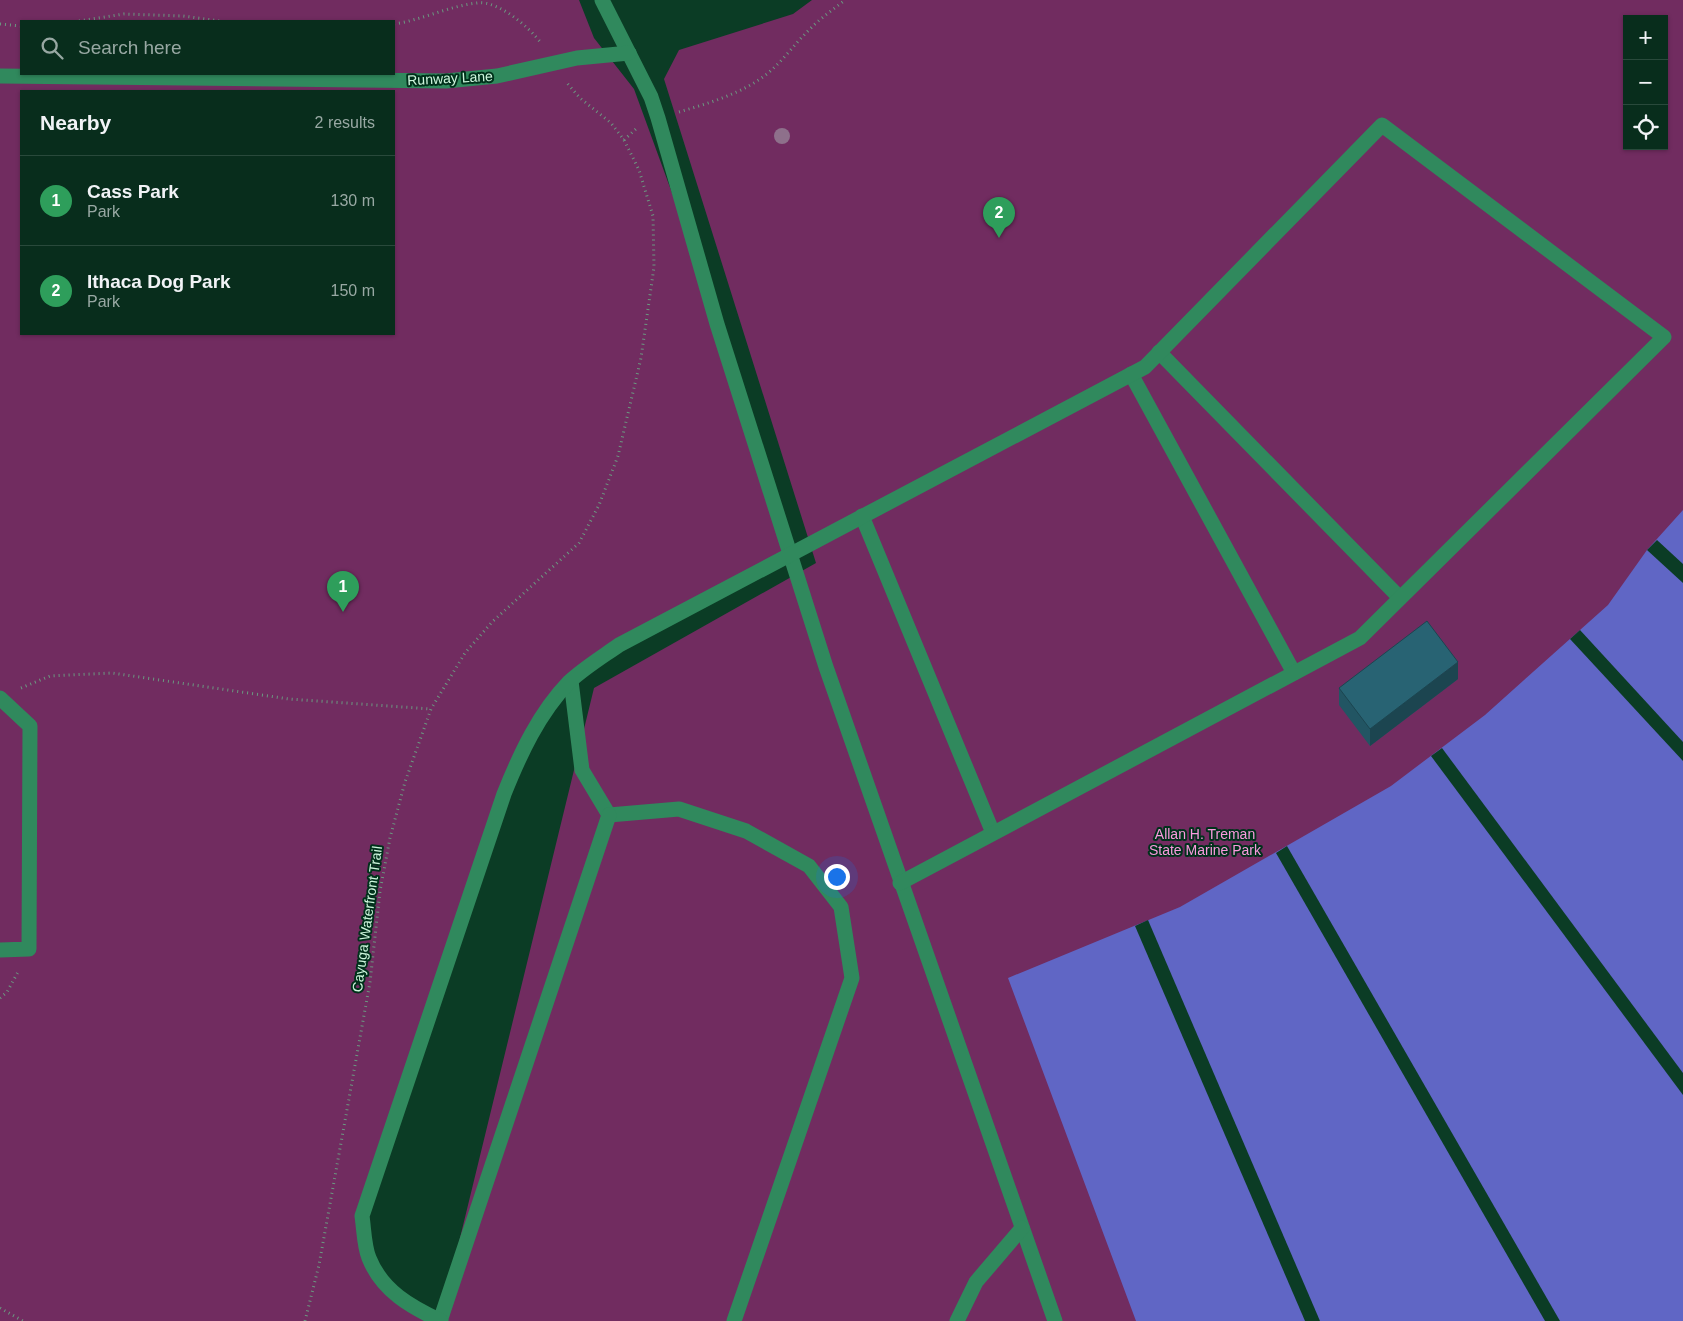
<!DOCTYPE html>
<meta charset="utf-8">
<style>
:root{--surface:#082d1c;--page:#113525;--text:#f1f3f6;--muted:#98a8a3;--line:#29493b;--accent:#ff85df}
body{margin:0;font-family:Arial,sans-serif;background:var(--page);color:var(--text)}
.controls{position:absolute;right:15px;top:15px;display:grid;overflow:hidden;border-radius:0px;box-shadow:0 1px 4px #0004}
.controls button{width:45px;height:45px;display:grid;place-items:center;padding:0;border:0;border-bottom:1px solid var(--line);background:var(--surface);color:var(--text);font:25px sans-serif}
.you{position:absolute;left:836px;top:876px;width:18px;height:18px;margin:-12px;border:4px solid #fff;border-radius:50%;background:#1a73e8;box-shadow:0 0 0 8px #1a73e833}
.badge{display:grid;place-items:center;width:32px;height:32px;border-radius:50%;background:var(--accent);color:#fff;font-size:16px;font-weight:700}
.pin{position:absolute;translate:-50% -41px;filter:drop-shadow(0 1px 2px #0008)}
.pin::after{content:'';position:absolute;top:26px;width:18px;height:15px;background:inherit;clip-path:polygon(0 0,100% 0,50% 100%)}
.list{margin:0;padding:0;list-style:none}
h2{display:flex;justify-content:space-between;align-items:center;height:65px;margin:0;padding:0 20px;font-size:21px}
h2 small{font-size:16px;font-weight:400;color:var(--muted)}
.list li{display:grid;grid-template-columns:32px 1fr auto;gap:15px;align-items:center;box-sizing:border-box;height:90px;padding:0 20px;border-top:1px solid var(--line)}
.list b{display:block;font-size:19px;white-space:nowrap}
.list p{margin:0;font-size:16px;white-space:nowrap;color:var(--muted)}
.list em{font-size:16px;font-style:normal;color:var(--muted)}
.icon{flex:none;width:28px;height:28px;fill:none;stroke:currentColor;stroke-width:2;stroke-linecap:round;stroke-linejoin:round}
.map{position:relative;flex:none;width:1683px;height:1321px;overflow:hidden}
.search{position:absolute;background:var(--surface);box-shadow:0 1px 4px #0004;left:20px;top:20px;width:375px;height:55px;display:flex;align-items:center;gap:12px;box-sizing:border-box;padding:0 18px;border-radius:0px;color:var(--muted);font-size:19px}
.panel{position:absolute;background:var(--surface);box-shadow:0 1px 4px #0004;left:20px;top:90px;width:375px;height:245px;border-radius:0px}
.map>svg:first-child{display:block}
</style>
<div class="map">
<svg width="1683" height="1321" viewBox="0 0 1683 1321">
<rect width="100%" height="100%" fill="#0b3c25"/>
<path fill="#712c60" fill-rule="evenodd" d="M0 0H579L594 38 634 89 706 286 789 555 585 670 544 713 494 824 362 1216 380 1277 440 1320 594 688 816 563 664 79 679 50 793 14 812 0H1683V1321H0ZM1627 19H1664V146H1627ZM21 21H394V74H21ZM21 91H394V334H21Z"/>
<polygon fill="#6066c5" points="1683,510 1683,1321 1136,1321 1008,978 1180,907 1391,786 1485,715 1608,605 1647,550"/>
<g fill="#0b3c25">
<polygon points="1657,540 1683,564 1683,583 1647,550"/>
<polygon points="1580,630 1683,742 1683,761 1570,639"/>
<polygon points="1442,748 1683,1073 1683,1095 1431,756"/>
<polygon points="1287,846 1560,1321 1545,1321 1276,853"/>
<polygon points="1148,920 1320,1321 1305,1321 1135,926"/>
</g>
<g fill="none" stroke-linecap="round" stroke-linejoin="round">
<g stroke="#6b9880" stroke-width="3" stroke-dasharray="1 4" stroke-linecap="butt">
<polyline points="79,21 124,14 183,16 220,21"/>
<polyline points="0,24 21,26"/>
<path d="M394 24C422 20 449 6 477 3 498 0 529 27 541 43"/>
<path d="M679 112C709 103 741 94 767 74 784 60 796 42 812 27 822 17 834 9 845 0"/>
<polyline points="624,140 638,127"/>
<polyline points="21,688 50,676 112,673 289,699 431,709"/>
<polyline points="0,998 7,992 18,972"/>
<polyline points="0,1308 23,1321"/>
<polyline points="305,1321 319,1265 370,982 380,891 390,838 405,782 431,709 465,653 492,622 579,543 599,505 618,456 641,358 654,267 653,216 639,170 624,140 611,123 580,98 567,83"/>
</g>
<g stroke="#30895d" stroke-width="15">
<polyline points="602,0 651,97 658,118 717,324 826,667 1055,1321"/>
<polyline points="0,76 446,81 497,76 577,58 629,53"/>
<polyline points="1159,352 1400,598"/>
<polyline points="1131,374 1294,673"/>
<polyline points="862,516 993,833"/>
<polyline points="571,681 582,770 609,815"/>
<polyline points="0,698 30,726 29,949 0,950"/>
<polyline points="609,815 679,809 746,831 809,866 841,907 852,978 734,1321"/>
<polyline points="440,1321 609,815"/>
<path d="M441 1321C411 1307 382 1291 369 1258 364 1246 364 1229 362 1216L504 794C520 754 539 713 569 682 584 668 602 657 619 645L1145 367 1382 125 1664 337 1360 638 900 883"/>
<polyline points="957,1321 976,1282 1022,1228"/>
</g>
</g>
<circle fill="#8e708b" cx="782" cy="136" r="8"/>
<polygon fill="#225563" points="1458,679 1370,746 1339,705 1339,688"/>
<polygon fill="#1c4550" points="1458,662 1458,679 1370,746 1370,729"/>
<polygon fill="#286373" stroke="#1c4550" points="1427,621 1458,662 1370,729 1339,688"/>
<g text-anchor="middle" stroke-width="4" stroke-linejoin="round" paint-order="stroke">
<g font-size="14" fill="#cdf6dd" stroke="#00311b">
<text transform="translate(450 78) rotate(-3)" y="5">Runway Lane</text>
<text transform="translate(367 919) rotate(-82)" y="5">Cayuga Waterfront Trail</text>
</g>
<g font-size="14" fill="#f99ade" stroke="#00311b">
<text x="1205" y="839">Allan H. Treman<tspan x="1205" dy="16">State Marine Park</tspan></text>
</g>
</g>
</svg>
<div class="controls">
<button>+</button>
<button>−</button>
<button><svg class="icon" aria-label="locate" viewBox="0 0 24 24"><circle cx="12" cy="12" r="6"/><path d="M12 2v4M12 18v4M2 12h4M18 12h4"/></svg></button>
</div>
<div class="you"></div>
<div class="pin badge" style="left:343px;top:612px;background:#2e9e5b">1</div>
<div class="pin badge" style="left:999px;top:238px;background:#2e9e5b">2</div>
<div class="search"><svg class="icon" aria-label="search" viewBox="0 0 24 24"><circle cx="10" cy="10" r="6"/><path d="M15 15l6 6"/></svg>Search here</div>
<section class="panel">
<h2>Nearby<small>2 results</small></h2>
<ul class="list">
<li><span class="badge" style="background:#2e9e5b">1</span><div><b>Cass Park</b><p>Park</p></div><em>130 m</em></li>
<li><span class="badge" style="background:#2e9e5b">2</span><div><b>Ithaca Dog Park</b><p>Park</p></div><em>150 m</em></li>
</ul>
</section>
</div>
